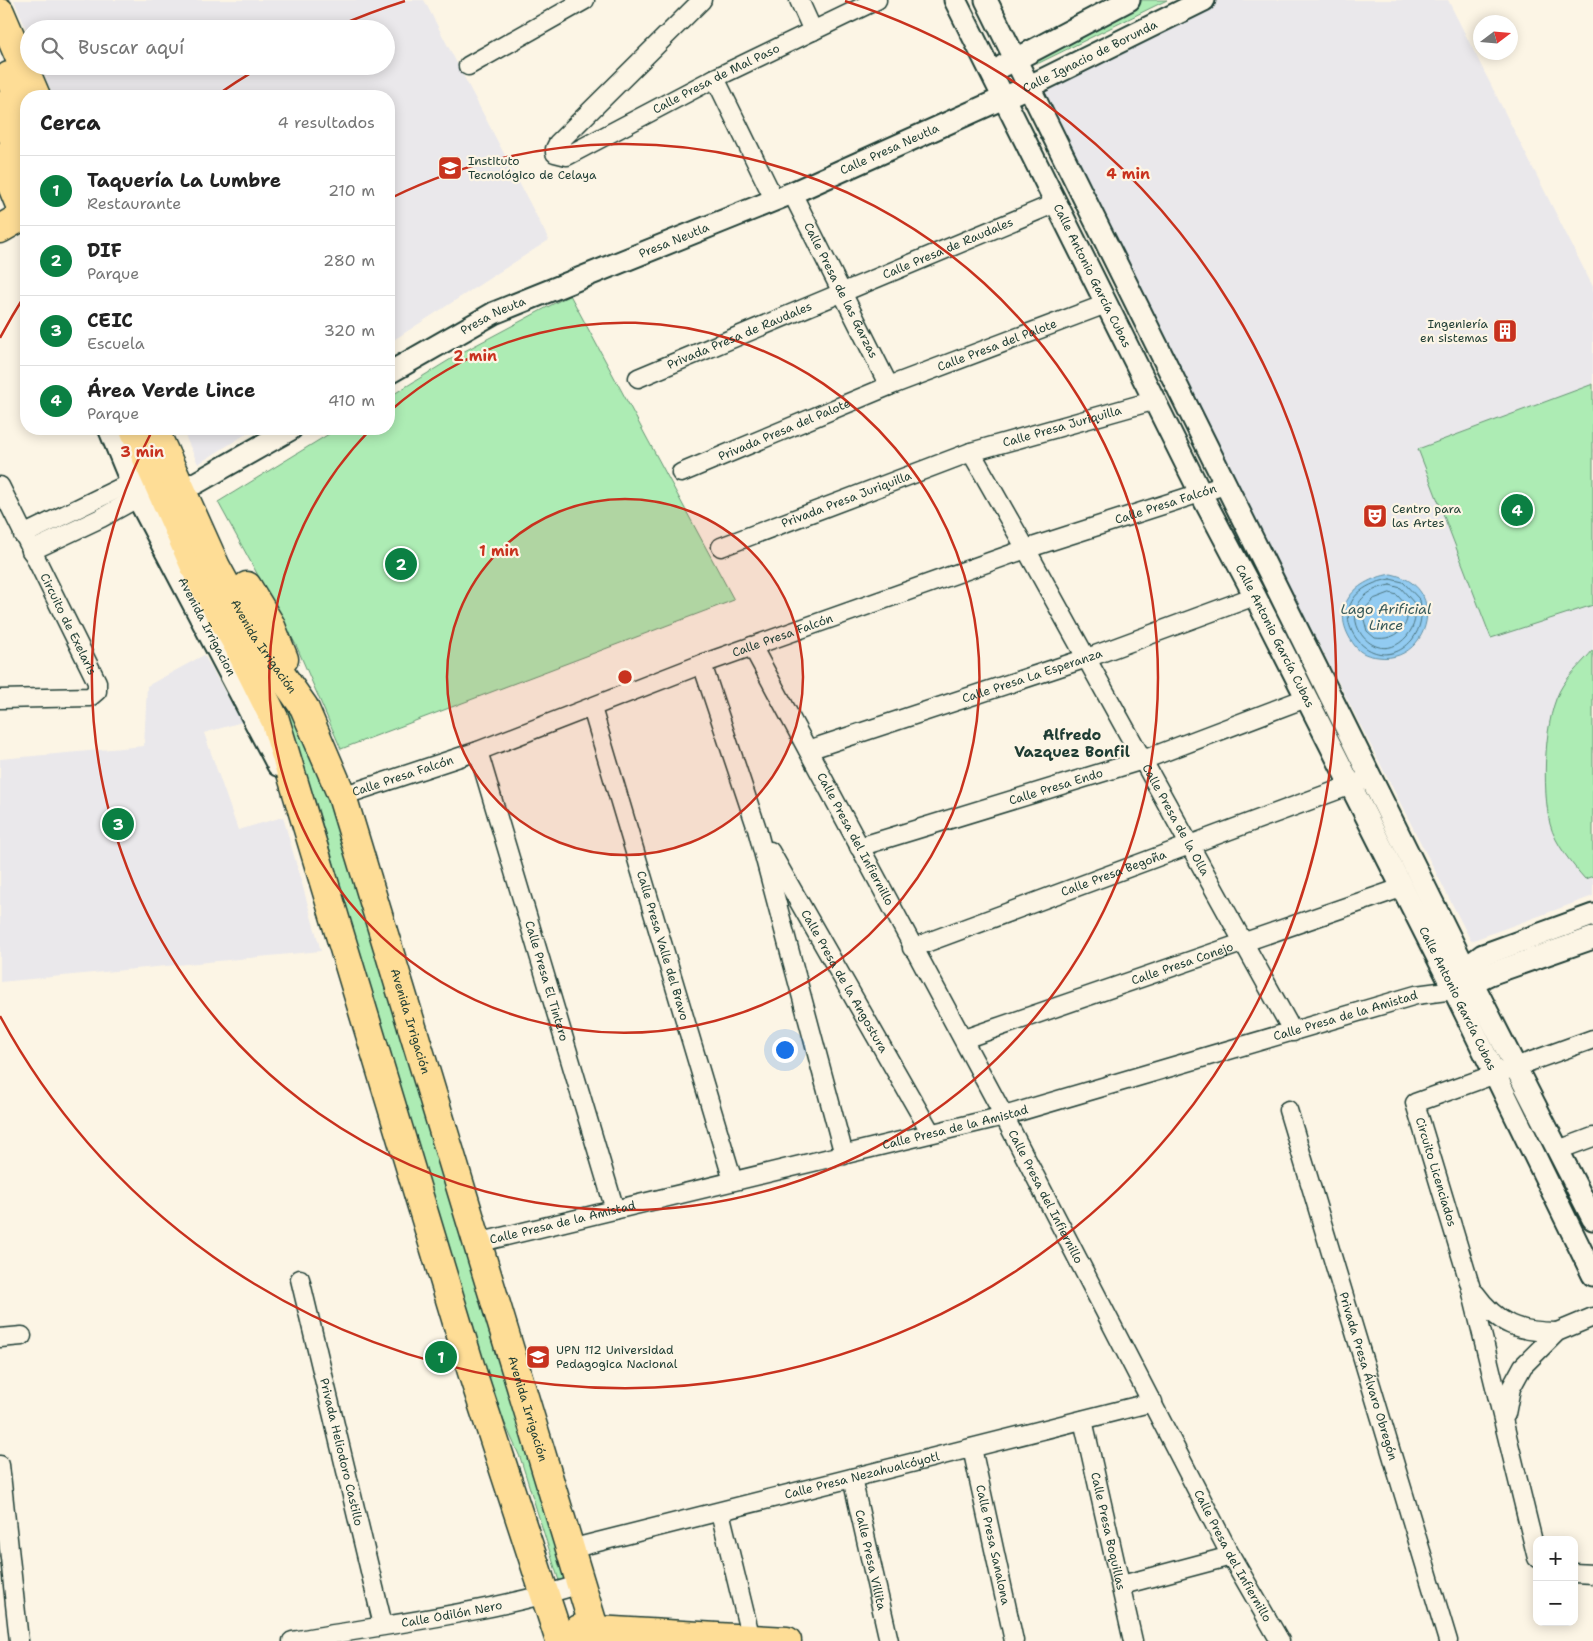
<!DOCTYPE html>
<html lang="es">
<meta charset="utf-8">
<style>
:root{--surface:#fff;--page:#f2f2f2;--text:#222;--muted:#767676;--line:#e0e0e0;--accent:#0b8043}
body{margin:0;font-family:"Shantell Sans",sans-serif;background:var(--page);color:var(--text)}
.controls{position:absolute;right:15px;bottom:15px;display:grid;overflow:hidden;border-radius:10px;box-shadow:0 2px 12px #0003}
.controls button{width:45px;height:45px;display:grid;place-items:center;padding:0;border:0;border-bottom:1px solid var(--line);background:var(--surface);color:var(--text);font:25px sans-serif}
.compass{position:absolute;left:1473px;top:15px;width:45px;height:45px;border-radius:50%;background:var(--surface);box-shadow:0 2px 12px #0003;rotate:74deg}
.you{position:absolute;left:784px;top:1049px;width:18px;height:18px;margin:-12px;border:4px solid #fff;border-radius:50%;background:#1a73e8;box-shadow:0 0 0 8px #1a73e833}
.badge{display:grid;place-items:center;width:32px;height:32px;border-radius:50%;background:var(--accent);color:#fff;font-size:16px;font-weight:700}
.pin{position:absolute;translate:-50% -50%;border:2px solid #fff;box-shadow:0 1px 5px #0006}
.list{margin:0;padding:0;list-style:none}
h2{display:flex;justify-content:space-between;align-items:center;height:65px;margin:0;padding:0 20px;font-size:21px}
h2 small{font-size:16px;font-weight:400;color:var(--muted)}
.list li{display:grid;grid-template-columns:32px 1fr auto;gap:15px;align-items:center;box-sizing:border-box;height:70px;padding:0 20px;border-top:1px solid var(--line)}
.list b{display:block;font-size:19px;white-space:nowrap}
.list p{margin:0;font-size:16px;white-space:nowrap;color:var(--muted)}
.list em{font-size:16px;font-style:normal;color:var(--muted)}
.icon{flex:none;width:28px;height:28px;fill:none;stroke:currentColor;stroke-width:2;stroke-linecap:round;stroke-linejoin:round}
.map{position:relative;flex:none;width:1593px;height:1641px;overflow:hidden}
.search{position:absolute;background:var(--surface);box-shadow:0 2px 12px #0003;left:20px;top:20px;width:375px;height:55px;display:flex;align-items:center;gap:12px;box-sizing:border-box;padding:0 18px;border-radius:28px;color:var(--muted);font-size:19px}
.panel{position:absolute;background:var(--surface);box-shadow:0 2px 12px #0003;left:20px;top:90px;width:375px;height:345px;border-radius:20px}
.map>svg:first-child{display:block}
</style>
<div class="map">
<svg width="1593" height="1641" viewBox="0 0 1593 1641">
<rect width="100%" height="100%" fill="#fcf5e5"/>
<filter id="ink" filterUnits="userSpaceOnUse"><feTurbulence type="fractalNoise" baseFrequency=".02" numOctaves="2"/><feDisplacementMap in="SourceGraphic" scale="10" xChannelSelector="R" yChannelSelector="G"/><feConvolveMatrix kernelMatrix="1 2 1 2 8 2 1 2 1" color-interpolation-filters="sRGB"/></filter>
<g filter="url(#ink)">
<g fill="#eae8eb">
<polygon points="14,0 424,0 549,240 389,343 389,96 53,96 41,66 386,66 386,29 29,29 29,36"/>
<polygon points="1218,0 1448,0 1593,287 1593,896 1471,941 1241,492 1044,89"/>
<polygon points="182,429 254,429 198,464"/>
<polygon points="204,655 242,722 204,733 238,830 283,817 321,951 0,982 0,759 144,746 147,686"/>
</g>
<g fill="#adecb4" stroke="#669474">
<polygon points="1142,0 1167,0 1039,63 1029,62 1034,54"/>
<polygon points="570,295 734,600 341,749 296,645 218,502 337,429 389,429 389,397 459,354"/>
<polygon points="1593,384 1593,605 1491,638 1418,449"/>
<path d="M1593 650V876L1585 879C1572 864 1555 844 1550 824 1542 790 1543 715 1563 685 1571 673 1583 662 1593 650Z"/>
<polygon points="261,657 310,738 567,1580 560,1584 520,1457 498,1408 474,1341 317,806 288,725"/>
</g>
<path fill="#92cbf1" stroke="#6492a5" d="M1391 574C1451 586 1428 665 1378 657 1369 656 1361 654 1355 646 1328 610 1351 581 1391 574Z"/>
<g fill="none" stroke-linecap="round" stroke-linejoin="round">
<g stroke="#4d7680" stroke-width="1">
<path d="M1390 579 1403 582 1420 600C1423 615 1421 628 1412 640 1369 689 1305 594 1390 579Z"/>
<path d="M1390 585 1401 588 1414 603C1417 615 1415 626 1407 636 1372 677 1320 598 1390 585Z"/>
<path d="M1390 593 1397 595 1407 606C1411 627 1396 641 1375 638L1367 631 1362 612 1374 599Z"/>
</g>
<defs>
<g id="minor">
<path id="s1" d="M702 0 558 143 555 149V153L567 156 715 78 877 0"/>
<polyline points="799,0 813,31"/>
<polyline points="468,66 585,0"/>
<polyline points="715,78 774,199"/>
<path id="s2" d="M792 193 889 386"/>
<path id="s3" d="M638 378 1056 203"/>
<path id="s4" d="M971 452 1026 549 1293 1032"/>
<path id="s5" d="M681 473 889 386 1106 304"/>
<path id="s6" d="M0 486 97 682V691L90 697 0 699"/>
<polyline points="23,535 132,482"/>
<path id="s7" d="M721 547 971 452 1156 400"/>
<polyline points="31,551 101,518 139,497"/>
<path id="s8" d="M752 646 1004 1116 1231 1556 1280 1641"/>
<polyline points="702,664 757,829 844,1155"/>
<path id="s9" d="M592 708 733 1181"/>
<path id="s10" d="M808 750 1087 658 1255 596"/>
<path id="s11" d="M478 751 615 1210"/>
<path id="s12" d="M342 796 478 751 702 664 1026 549 1225 485"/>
<path id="s13" d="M859 847 1143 760 1306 698"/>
<path id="s14" d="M770 851 931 1133"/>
<path id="s15" d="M912 948 1362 781"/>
<path id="s16" d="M964 1039 1401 888"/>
<path id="s17" d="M1288 1110 1448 1641"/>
<polyline points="1558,1150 1593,1137"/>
<path id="s18" d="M477 1243 1004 1116 1416 995 1454 990"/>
<path id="s19" d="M300 1279 383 1625"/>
<path d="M1475 1293C1498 1325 1519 1332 1557 1332"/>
<polyline points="0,1338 22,1336"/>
<polyline points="1506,1414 1511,1388 1523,1366 1557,1332 1593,1317"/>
<path id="s20" d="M1083 1420 1133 1641"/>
<path id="s21" d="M972 1448 1014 1641"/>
<polyline points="0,1465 19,1641"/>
<path id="s22" d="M852 1478 889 1641"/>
<polyline points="720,1512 751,1639"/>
<path id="s23" d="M570 1549 1153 1402"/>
<polyline points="1537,1558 1470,1285 1415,1103 1593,1039"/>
<polyline points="1574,1573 1593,1574"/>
<polyline points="1122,1585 1231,1556"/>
<path id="s24" d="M292 1641C389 1624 488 1613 581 1584"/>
</g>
<g id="tertiary">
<path id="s25" d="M955 0 1201 494 1255 596 1454 990 1593 1275"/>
<polyline points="986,0 1465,968 1593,1219"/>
<polyline points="1003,66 1129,0"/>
<path id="s26" d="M389 373 494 313 792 193 1030 86 1204 0"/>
<polyline points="196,483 291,429"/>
<polyline points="1455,976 1483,955 1593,915"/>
<polyline points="1460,988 1490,974 1593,938"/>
</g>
<g id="secondary">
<path id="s27" d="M111 429 139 497 279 764"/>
</g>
<g id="primary">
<polyline points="0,12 36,96"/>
<polyline points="9,76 26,119"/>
<polyline points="0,106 26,169"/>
<polyline points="0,157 24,215"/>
<polyline points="0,229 26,214"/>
<polyline points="134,429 200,578 238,645 275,720 472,1372 560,1641"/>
<path id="s28" d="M154 429 216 567 252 633 304 707 342 796 598 1641"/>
<polyline points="247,586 270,624 284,659"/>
<polyline points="579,1629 787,1641"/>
</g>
</defs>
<use href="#minor" stroke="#1f3d34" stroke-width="21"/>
<use href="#tertiary" stroke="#1f3d34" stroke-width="25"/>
<use href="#secondary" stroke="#1f3d34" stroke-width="28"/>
<use href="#primary" stroke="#1f3d34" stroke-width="31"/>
<use href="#minor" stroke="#fcf5e5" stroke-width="18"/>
<use href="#tertiary" stroke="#fcf5e5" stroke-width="21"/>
<use href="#secondary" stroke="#fcf5e5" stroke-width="24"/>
<use href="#primary" stroke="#fedd96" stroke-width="28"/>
</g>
</g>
<circle cx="625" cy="677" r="178" fill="#c8321e" fill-opacity=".12"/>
<g fill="none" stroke="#c8321e" stroke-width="2.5">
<circle cx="625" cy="677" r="178"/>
<path d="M390 411A355 355 0 1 1 370 430"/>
<path d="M391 198A533 533 0 1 1 152 431"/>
<path d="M0 338A711 711 0 0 1 25 295M217 95A711 711 0 0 1 259 68M336 27A711 711 0 0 1 405 1M845 1A711 711 0 1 1 0 1016"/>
</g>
<defs>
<symbol id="university-square" viewBox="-11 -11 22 22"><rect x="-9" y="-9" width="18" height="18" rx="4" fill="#c8321e" stroke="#fcf5e5"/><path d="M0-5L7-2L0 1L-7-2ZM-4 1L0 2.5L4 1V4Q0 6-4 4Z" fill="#fff"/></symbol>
<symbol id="building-square" viewBox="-11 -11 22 22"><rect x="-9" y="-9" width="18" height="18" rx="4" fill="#c8321e" stroke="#fcf5e5"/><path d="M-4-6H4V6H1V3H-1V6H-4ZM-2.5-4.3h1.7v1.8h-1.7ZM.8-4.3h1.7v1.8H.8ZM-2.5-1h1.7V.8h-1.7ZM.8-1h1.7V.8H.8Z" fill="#fff"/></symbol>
<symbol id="theatre-square" viewBox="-11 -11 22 22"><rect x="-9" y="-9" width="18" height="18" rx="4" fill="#c8321e" stroke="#fcf5e5"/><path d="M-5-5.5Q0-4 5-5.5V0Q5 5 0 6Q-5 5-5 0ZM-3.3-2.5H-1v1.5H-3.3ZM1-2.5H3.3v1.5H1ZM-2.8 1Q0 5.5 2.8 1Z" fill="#fff"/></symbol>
</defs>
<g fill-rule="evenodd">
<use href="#university-square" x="436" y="154" width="28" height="28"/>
<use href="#building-square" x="1491" y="317" width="28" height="28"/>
<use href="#theatre-square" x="1361" y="502" width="28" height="28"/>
<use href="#university-square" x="524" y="1343" width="28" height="28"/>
</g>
<g text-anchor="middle" stroke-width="4.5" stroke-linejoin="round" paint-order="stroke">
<g font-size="12" fill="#1f3d34" stroke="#fcf5e5">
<text dy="4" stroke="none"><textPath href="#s26" startOffset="770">Calle Ignacio de Borunda</textPath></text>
<text dy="4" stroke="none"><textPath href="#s1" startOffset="394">Calle Presa de Mal Paso</textPath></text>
<text dy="4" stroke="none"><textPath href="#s26" startOffset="549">Calle Presa Neutla</textPath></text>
<text dy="4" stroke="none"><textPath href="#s26" startOffset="315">Presa Neutla</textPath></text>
<text dy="4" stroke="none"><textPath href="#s3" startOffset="336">Calle Presa de Raudales</textPath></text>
<text dy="4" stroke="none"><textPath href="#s25" startOffset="308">Calle Antonio García Cubas</textPath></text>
<text dy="4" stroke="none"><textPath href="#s2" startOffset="109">Calle Presa de las Garzas</textPath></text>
<text dy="4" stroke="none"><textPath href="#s26" startOffset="119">Presa Neuta</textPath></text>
<text dy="4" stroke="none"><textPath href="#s3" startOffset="110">Privada Presa de Raudales</textPath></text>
<text dy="4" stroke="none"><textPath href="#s5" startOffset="341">Calle Presa del Palote</textPath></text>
<text dy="4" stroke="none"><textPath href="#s7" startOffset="362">Calle Presa Juriquilla</textPath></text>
<text dy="4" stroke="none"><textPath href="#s5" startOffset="112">Privada Presa del Palote</textPath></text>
<text dy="4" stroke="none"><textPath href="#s7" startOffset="134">Privada Presa Juriquilla</textPath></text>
<text dy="4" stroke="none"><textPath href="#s12" startOffset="874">Calle Presa Falcón</textPath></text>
<text dy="4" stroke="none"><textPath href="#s6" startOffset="154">Circuito de Exelaris</textPath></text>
<text dy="4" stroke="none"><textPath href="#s27" startOffset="220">Avenida Irrigacion</textPath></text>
<text dy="4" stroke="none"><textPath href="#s12" startOffset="469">Calle Presa Falcón</textPath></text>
<text dy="4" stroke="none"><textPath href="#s25" startOffset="712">Calle Antonio García Cubas</textPath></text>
<text dy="4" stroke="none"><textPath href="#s28" startOffset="244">Avenida Irrigación</textPath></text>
<text dy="4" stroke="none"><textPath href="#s10" startOffset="236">Calle Presa La Esperanza</textPath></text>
<text dy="4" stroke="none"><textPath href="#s12" startOffset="64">Calle Presa Falcón</textPath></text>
<text dy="4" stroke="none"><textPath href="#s13" startOffset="206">Calle Presa Endo</textPath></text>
<text dy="4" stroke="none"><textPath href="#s4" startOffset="421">Calle Presa de la Olla</textPath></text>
<text dy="4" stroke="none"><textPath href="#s8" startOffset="219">Calle Presa del Infiernillo</textPath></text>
<text dy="4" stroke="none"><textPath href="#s15" startOffset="215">Calle Presa Begoña</textPath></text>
<text dy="4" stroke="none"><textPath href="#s9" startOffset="248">Calle Presa Valle del Bravo</textPath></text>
<text dy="4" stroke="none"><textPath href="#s16" startOffset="231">Calle Presa Conejo</textPath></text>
<text dy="4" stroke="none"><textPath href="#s11" startOffset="240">Calle Presa El Tintero</textPath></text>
<text dy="4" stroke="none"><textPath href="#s14" startOffset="150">Calle Presa de la Angostura</textPath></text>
<text dy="4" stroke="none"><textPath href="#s25" startOffset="1118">Calle Antonio García Cubas</textPath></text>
<text dy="4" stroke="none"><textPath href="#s18" startOffset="898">Calle Presa de la Amistad</textPath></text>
<text dy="4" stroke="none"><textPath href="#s28" startOffset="649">Avenida Irrigación</textPath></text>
<text dy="4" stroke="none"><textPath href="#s18" startOffset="492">Calle Presa de la Amistad</textPath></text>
<text transform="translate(1436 1172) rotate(73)" y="4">Circuito Licenciados</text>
<text dy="4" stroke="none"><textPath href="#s8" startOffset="624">Calle Presa del Infiernillo</textPath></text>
<text dy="4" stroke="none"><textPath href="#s18" startOffset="88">Calle Presa de la Amistad</textPath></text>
<text dy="4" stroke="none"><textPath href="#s17" startOffset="278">Privada Presa Álvaro Obregón</textPath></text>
<text dy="4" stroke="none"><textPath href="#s28" startOffset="1054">Avenida Irrigación</textPath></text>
<text dy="4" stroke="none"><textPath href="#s19" startOffset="178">Privada Heliodoro Castillo</textPath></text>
<text dy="4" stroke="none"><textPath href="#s23" startOffset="301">Calle Presa Nezahualcóyotl</textPath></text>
<text dy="4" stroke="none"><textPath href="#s20" startOffset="114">Calle Presa Boquillas</textPath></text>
<text dy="4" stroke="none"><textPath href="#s21" startOffset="99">Calle Presa Sanalona</textPath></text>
<text dy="4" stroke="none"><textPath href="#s8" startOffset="1029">Calle Presa del Infiernillo</textPath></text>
<text dy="4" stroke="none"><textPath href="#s22" startOffset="84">Calle Presa Villita</textPath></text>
<text dy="4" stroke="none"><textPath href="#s24" startOffset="162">Calle Odilón Nero</textPath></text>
</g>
<g font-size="12" fill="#1f3d34" stroke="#fcf5e5" text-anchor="start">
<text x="468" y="165">Instituto<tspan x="468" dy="14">Tecnológico de Celaya</tspan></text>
<text x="1488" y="328" text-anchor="end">Ingeniería<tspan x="1488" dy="14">en sistemas</tspan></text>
<text x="1392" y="513">Centro para<tspan x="1392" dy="14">las Artes</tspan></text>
<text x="556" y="1354">UPN 112 Universidad<tspan x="556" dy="14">Pedagogica Nacional</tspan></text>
</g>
<g font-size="14" font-style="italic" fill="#36595a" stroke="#fcf5e5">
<text x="1386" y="614">Lago Arificial<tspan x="1386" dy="16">Lince</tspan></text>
</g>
<g font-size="15" font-weight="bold" fill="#1f3d34" stroke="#fcf5e5">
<text x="1072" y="740">Alfredo<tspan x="1072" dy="17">Vazquez Bonfil</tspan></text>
</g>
</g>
<circle cx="625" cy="677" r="8" fill="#c8321e" stroke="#fcf5e5" stroke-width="2.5"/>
<g font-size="15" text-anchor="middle" font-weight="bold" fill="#c8321e" stroke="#fcf5e5" stroke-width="4.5" stroke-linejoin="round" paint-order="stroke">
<text x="1128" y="179">4 min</text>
<text x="475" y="361">2 min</text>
<text x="142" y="457">3 min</text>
<text x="499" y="556">1 min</text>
</g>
</svg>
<div class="controls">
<button>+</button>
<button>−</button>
</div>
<svg class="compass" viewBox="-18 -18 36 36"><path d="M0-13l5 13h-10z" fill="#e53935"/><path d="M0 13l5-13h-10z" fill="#767676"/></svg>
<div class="you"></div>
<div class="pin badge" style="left:441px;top:1357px">1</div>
<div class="pin badge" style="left:401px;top:564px">2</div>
<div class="pin badge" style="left:118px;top:824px">3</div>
<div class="pin badge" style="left:1517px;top:510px">4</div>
<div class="search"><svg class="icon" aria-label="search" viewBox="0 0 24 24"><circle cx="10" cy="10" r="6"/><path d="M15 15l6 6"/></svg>Buscar aquí</div>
<section class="panel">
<h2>Cerca<small>4 resultados</small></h2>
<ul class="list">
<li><span class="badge">1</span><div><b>Taquería La Lumbre</b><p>Restaurante</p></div><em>210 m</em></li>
<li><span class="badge">2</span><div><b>DIF</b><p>Parque</p></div><em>280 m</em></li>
<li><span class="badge">3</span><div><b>CEIC</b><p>Escuela</p></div><em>320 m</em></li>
<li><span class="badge">4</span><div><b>Área Verde Lince</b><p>Parque</p></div><em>410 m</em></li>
</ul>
</section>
</div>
